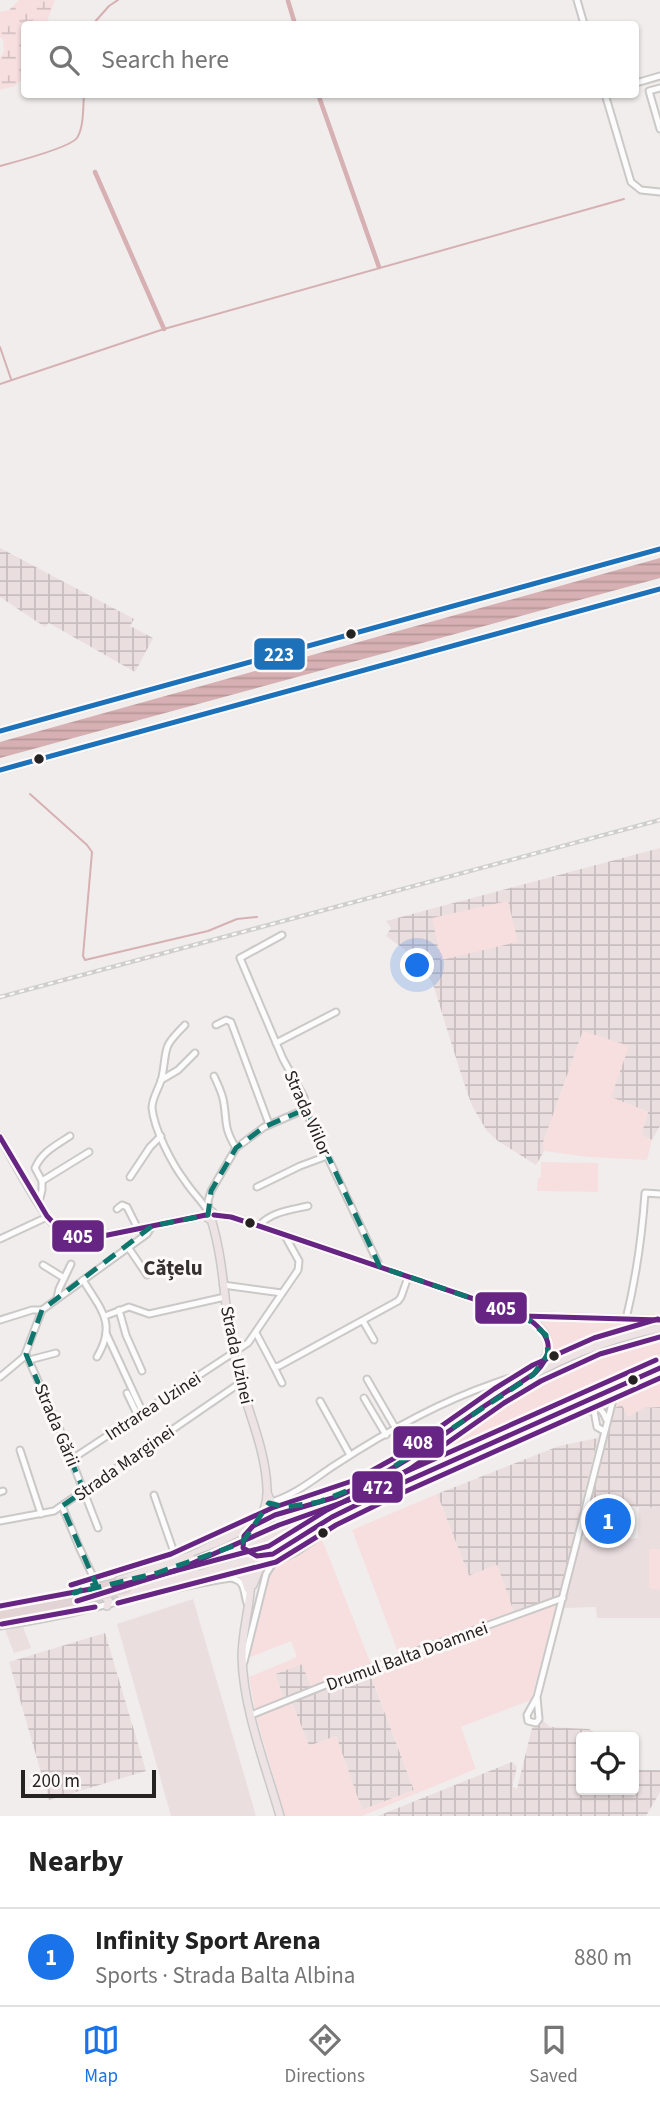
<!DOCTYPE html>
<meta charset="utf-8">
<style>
:root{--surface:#fff;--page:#f2f2f2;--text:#222;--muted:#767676;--line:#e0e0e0;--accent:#1a73e8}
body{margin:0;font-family:"Source Sans 3",sans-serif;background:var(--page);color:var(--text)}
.controls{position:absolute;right:21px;bottom:21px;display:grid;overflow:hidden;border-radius:7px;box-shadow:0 2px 5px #0004}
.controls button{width:63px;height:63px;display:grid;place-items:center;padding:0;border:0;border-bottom:2px solid var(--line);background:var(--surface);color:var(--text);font:35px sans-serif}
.scale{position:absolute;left:21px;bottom:18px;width:135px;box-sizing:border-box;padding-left:7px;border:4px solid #252222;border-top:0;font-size:19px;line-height:24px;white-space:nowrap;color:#252222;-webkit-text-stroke:5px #fef9f9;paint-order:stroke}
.you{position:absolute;left:418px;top:966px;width:24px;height:24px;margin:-18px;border:5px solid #fff;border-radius:50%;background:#1a73e8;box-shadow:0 0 0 10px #1a73e833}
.badge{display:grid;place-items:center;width:46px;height:46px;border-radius:50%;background:var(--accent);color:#fff;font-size:23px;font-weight:700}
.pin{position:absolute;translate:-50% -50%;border:4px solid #fff;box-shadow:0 2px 7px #0006}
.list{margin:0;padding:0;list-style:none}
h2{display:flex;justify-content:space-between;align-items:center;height:91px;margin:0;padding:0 28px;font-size:30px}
h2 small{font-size:23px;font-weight:400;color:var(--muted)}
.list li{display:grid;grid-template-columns:46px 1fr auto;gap:21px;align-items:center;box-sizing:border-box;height:98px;padding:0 28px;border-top:2px solid var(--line)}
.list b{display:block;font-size:26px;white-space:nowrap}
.list p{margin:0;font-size:23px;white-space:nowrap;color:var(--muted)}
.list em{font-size:23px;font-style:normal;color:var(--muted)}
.icon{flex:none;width:38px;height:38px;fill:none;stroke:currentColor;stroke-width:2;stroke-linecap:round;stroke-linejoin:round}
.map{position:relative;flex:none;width:660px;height:1816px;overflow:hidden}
.search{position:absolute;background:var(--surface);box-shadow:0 2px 5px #0004;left:21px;right:21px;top:21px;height:77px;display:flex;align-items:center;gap:18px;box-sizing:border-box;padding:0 24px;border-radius:7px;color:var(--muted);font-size:26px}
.sheet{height:189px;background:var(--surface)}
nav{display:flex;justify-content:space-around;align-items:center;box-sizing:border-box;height:98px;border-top:2px solid var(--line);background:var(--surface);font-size:19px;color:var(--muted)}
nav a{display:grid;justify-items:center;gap:4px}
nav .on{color:var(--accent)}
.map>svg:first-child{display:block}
</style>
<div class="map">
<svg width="660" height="1816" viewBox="0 0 660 1816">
<defs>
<pattern id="industrial-grid" width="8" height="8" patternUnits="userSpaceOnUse" patternTransform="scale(1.75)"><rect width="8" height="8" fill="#eadedf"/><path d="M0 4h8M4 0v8" fill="none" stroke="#c9bebf"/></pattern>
<pattern id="wetland-marsh" width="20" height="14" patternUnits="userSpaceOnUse" patternTransform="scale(1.75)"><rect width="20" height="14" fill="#f7dfe0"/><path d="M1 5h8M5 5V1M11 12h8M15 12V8" fill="none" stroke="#d4bfc0"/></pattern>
<pattern id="water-rules" width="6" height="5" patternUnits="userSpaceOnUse" patternTransform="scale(1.75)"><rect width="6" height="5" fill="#d6b0b2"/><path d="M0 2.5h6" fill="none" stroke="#b89799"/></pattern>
</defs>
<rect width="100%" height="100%" fill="#f1eded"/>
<g fill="#eadedf">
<polygon points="639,1507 660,1508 660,1618 597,1618 596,1607 563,1608 580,1538 626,1536 631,1539 638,1538"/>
<polygon points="193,1599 256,1816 171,1816 117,1624"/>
<polygon points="23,1627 31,1648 14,1653 5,1630"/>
</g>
<g fill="url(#industrial-grid)">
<polygon points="0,548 134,619 130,626 153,638 135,672 49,623 45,627 0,597"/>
<polygon points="660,848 660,1126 652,1140 641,1135 648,1112 610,1097 583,1031 543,1143 544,1151 536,1165 498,1141 487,1131 472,1106 461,1074 433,984 421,965 404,949 386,936 391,928 386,921"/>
<polygon points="660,1377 660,1508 589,1504 617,1396"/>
<polygon points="598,1438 559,1596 514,1613 497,1565 469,1576 437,1494 559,1446"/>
<polygon points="105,1633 146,1771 49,1800 9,1662"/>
<polygon points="302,1664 312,1688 367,1666 414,1790 362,1810 336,1736 309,1746 292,1703 286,1705 275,1674"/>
<polygon points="541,1719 550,1727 589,1729 598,1734 599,1737 581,1737 581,1790 634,1790 634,1770 660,1770 660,1792 646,1816 378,1816 512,1762 517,1767 512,1787 517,1789 532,1728"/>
</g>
<g fill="#f7dfe0">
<polygon points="508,901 518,942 441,960 432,918"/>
<polygon points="583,1031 629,1046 611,1097 648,1112 641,1135 652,1140 647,1160 589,1157 544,1151 543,1143"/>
<polygon points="541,1162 598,1163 598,1192 537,1191 538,1178 541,1177"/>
<polygon points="538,1320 660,1321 660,1326 601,1342 548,1364 547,1362 551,1351 536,1321"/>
<path d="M660 1333V1363L380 1486C430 1452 477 1413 530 1382 570 1359 615 1342 660 1333Z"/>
<polygon points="660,1377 660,1407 644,1408 628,1417 622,1405 614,1408 617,1396"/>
<polygon points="437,1494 469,1576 497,1565 514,1613 559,1596 531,1700 461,1727 476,1769 362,1816 285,1816 257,1720 249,1677 297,1657 291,1641 248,1658 267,1575 275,1565 303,1552 320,1540 323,1542 371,1664 312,1688 302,1664 275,1674 286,1704 292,1703 309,1746 336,1736 362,1810 414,1790 368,1667 399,1655 352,1530"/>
<polygon points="649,1549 660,1549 660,1590 649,1588"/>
</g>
<polygon fill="url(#wetland-marsh)" points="19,0 55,0 46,24 24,24 24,78 15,86 0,90 0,58 4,51 3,39 0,37 0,12 9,10"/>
<polygon fill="url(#water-rules)" points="660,558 660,578 0,758 0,742"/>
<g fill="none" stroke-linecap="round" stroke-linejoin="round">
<g stroke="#d6b0b2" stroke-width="2">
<polyline points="93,24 109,6 118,0"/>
<path d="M0 166C15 162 69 148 77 138 84 127 83 107 84 94"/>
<polyline points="0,347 11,379"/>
<polyline points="0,384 164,329 624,199"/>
<polyline points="30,794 87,845 92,852 83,956 85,960 208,931 237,919 257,917"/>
</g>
<g stroke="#d6b0b2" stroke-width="4.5">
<polyline points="288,1 295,24"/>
<polyline points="318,94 379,267"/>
<polyline points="95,172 164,329"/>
</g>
<defs>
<g id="minor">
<polyline points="577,0 584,24"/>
<polyline points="636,83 660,76"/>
<polyline points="660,88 649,91 660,129"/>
<polyline points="605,94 631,182 641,190 660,192"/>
<polyline points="282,935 240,958 283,1059 304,1097 308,1116 380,1267"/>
<path d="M185 1025C161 1049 168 1046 162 1077 160 1087 152 1097 152 1108 154 1129 172 1164 185 1181 192 1192 201 1200 208 1211"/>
<polyline points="216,1025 226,1020 231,1022 269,1124"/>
<polyline points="276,1043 336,1012"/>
<path d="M214 1076C218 1085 223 1094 224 1104 227 1124 224 1128 236 1148"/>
<polyline points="161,1080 178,1070 195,1053"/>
<polyline points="130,1177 150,1147 161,1136"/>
<polyline points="42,1181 89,1152"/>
<polyline points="257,1187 300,1166 327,1156"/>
<path d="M39 1202 42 1190V1181L35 1168C42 1152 55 1146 70 1136"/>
<polyline points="117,1209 122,1205 127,1207 138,1229"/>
<polyline points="209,1211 208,1201 211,1191 236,1148 264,1127 306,1109"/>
<path d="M259 1226C270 1212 291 1210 308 1206"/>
<polyline points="0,1239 47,1217"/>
<polyline points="128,1247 147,1275"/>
<polyline points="43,1265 64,1278"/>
<path d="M83 1280C101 1310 117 1323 97 1357"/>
<polyline points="223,1285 282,1293"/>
<polyline points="57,1298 59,1289 71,1264"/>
<polyline points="119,1310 126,1335 142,1371"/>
<polyline points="105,1316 129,1307 149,1314 225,1297"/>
<path d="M626 1319C636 1278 642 1236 645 1193L660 1194"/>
<polyline points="0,1320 32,1310 42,1310"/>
<polyline points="363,1321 374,1340"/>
<polyline points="106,1333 143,1413"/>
<polyline points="256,1333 274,1367 279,1366 398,1301 401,1297 408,1277"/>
<polyline points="26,1354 58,1425 98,1528"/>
<polyline points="29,1360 56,1353"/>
<polyline points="274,1367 282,1383"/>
<polyline points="0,1377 24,1357 42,1310 147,1234 152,1226"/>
<polyline points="367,1379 396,1429"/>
<polyline points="127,1393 138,1416"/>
<polyline points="364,1398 386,1435"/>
<polyline points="320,1401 350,1455"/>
<path d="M575 1409C589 1404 601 1403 606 1419"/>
<polyline points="20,1450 41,1514"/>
<polyline points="72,1459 248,1343 298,1270 299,1261 284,1234"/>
<polyline points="0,1492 3,1491"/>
<polyline points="154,1495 177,1561"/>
<path d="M271 1502C294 1496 315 1478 335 1465 384 1433 437 1403 492 1384 505 1379 519 1374 533 1375"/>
<polyline points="62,1506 80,1549 97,1585"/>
<polyline points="0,1521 54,1511 240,1383"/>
<path d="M0 1626C78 1616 153 1589 231 1578 246 1581 243 1591 247 1603"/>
<polyline points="244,1662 266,1574 273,1563 296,1552 330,1528 352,1515 585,1411 594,1411 597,1427 604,1431"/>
<polyline points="537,1697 539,1719 536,1723 528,1721 527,1715 537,1697 616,1388"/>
<polyline points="251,1715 343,1678 563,1598"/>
</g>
<g id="major">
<polyline points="0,731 660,549"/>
<polyline points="0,770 660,589"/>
<path d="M0 1137C12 1157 45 1222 62 1232 72 1238 82 1238 93 1238L206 1215"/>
<circle cx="210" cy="1215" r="4"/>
<polyline points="214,1215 231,1217 259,1226 524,1316 660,1320"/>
<path d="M211 1219C225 1263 224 1312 234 1357 243 1402 265 1443 267 1488 268 1502 264 1513 256 1524"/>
<path d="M528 1318C551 1334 555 1350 536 1371"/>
<polyline points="270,1503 283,1507 294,1506"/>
<polyline points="316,1513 349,1497"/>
<polyline points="318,1518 357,1499"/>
<polyline points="156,1573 195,1560"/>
<polyline points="215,1574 238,1572 244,1577 248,1589"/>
<polyline points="119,1580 192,1555 247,1528"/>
<polyline points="253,1585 261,1565 280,1545 284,1538 283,1530 268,1495"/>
<polyline points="131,1588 197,1566"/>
<polyline points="120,1594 273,1554 332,1517 389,1489 660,1368"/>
<polyline points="105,1597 109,1601 107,1606"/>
<path d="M280 1816C266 1767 243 1708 242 1657 242 1630 251 1604 251 1578 250 1565 238 1549 243 1537 250 1518 336 1498 358 1488 409 1463 453 1427 500 1395 548 1363 603 1340 660 1328"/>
</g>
<g id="highway">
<polyline points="0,1607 62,1596 125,1581"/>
<polyline points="0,1615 79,1601 127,1589"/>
</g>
</defs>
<use href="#minor" stroke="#cbc8c8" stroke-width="9"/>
<use href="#major" stroke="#cac8c8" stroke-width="10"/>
<use href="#highway" stroke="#cac8c8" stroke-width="11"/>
<use href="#minor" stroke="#fdfcfc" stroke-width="5"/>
<use href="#major" stroke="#ede3e4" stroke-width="7"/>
<use href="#highway" stroke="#e2d3d4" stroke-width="8"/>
<defs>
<polyline id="rail" points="0,997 660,820"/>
</defs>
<use href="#rail" stroke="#d0cfcf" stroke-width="4.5"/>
<use href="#rail" stroke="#fef9f9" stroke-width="2" stroke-dasharray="5" stroke-linecap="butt"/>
<defs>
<g id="major-bridge">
<polyline points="195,1560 275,1530 316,1513"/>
<polyline points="197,1566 278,1536 318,1518"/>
</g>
</defs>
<use href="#major-bridge" stroke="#cac8c8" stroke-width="10" stroke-linecap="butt"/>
<use href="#major-bridge" stroke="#ede3e4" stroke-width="7"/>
<defs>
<g id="bus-1">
<polyline points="0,1137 47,1216 62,1232 70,1235 93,1238 206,1215"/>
<path d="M214 1215 231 1217 259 1226 524 1316C549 1332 558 1350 535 1373L483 1407 418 1453 366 1484 336 1497 275 1515 253 1526 244 1536 243 1548 257 1556 273 1554 332 1517 389 1489 660 1368"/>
<polyline points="523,1316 660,1320"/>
</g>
<g id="bus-2">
<polyline points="77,1601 177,1570 279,1525 363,1495 410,1469 504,1403 541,1381 600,1354 660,1337"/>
<polyline points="118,1603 276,1562 336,1525 393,1497 660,1378"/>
<polyline points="2,1624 95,1607"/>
</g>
<g id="bus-3">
<polyline points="71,1585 171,1554 272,1508 355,1480 400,1455 494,1389 533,1365 594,1338 658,1319"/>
<polyline points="114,1587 269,1546 327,1510 385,1481 656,1360"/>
<polyline points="0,1606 91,1589"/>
</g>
<g id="bus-4">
<polyline points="0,731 660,549"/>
<polyline points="0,770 660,589"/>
</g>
</defs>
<use href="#bus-1" stroke="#fef9f9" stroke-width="10"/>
<use href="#bus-2" stroke="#fef9f9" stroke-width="10"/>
<use href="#bus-3" stroke="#fef9f9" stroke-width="10"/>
<use href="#bus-4" stroke="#fef9f9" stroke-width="10"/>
<use href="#bus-1" stroke="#662483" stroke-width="5"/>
<use href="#bus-2" stroke="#662483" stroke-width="5"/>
<use href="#bus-3" stroke="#662483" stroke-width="5"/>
<use href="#bus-4" stroke="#1d71b8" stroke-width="5"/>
</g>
<path fill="none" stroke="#0f766e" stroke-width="5" stroke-dasharray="14 9" stroke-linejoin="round" d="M306 1109 380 1267 524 1316 546 1335 548 1354 533 1375 372 1481 319 1502 286 1507 269 1503 242 1543 157 1573 74 1593 96 1584 62 1506 84 1491 26 1354 42 1310 152 1226 208 1215 211 1191 236 1148 264 1127Z"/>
<g fill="#252222" stroke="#fef9f9" stroke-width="2.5">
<circle cx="351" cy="634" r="6"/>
<circle cx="39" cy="759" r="6"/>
<circle cx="250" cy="1223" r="6"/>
<circle cx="554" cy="1356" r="6"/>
<circle cx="633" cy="1380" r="6"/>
<circle cx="323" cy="1533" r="6"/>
</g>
<g text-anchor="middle" stroke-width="6" stroke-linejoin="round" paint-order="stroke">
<g font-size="18" fill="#252222" stroke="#fef9f9">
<text transform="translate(308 1113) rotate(66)" y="6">Strada Viilor</text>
<text transform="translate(237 1355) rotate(78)" y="6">Strada Uzinei</text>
<text transform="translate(153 1406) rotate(-33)" y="6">Intrarea Uzinei</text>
<text transform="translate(57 1425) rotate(67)" y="6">Strada Gării</text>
<text transform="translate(124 1463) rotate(-35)" y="6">Strada Marginei</text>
<text transform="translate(407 1656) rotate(-20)" y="6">Drumul Balta Doamnei</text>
</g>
<g font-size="21" font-weight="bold" fill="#363031" stroke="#fef9f9">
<text x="173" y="1275">Cățelu</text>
</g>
</g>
<g stroke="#fef9f9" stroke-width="2.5">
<rect x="253" y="637" width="53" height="34" rx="7" fill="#1d71b8"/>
<rect x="51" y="1219" width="54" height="34" rx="7" fill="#662483"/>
<rect x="474" y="1291" width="54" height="34" rx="7" fill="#662483"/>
<rect x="392" y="1425" width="53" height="34" rx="7" fill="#662483"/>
<rect x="351" y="1470" width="53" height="34" rx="7" fill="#662483"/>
</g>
<g font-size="19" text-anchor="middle" font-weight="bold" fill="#fff">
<text x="279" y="661">223</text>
<text x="78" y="1243">405</text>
<text x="501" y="1315">405</text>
<text x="418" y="1449">408</text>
<text x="378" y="1494">472</text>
</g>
</svg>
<div class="controls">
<button><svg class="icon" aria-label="locate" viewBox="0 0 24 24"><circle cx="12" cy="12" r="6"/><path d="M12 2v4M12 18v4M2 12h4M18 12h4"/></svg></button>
</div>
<div class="scale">200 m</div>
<div class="you"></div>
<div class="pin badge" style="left:608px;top:1521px">1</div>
<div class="search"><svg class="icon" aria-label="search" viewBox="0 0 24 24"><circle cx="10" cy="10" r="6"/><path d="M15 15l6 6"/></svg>Search here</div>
</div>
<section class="sheet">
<h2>Nearby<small></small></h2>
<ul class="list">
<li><span class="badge">1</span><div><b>Infinity Sport Arena</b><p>Sports · Strada Balta Albina</p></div><em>880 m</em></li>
</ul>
</section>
<nav>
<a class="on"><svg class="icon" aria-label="map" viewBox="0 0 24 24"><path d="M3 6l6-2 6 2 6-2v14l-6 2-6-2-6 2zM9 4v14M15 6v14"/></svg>Map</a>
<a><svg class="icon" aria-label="directions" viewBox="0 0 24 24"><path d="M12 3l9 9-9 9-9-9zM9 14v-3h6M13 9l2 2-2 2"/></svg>Directions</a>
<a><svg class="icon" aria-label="saved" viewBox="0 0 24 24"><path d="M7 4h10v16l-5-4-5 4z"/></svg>Saved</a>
</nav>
